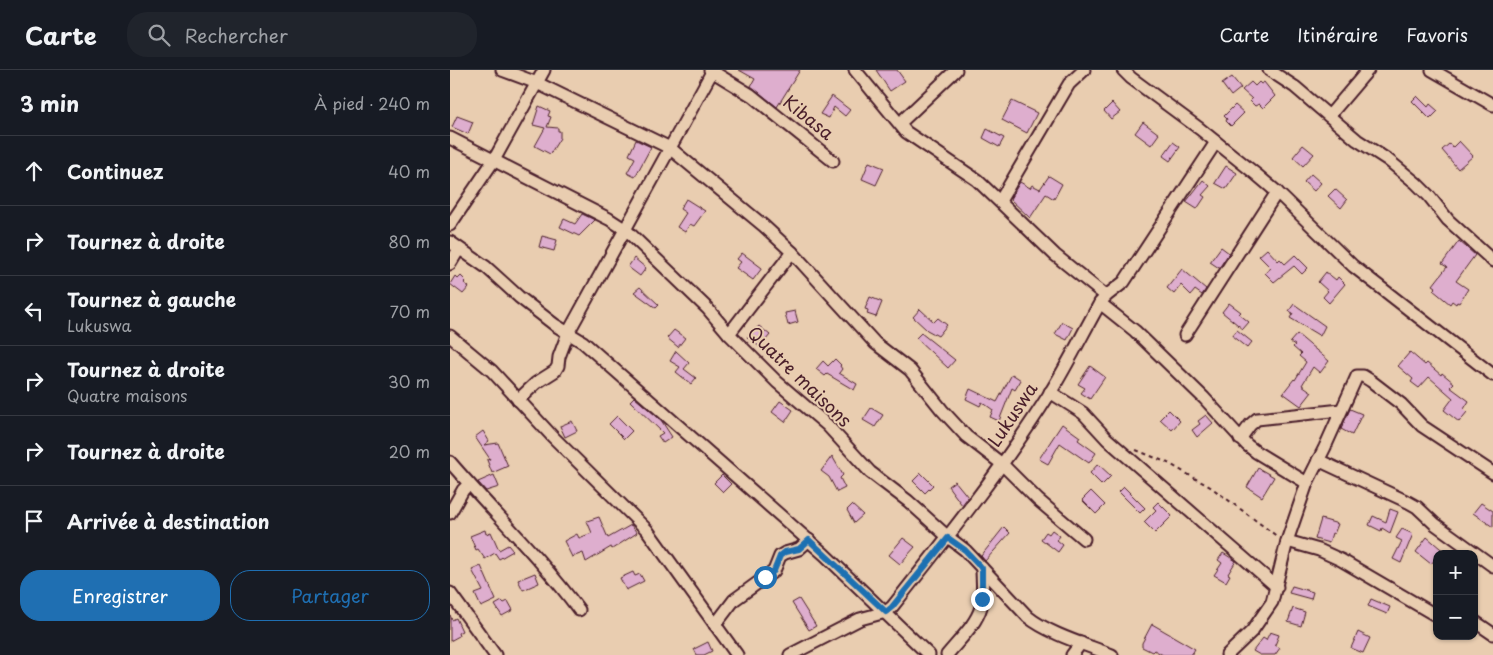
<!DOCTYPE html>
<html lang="fr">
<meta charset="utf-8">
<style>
:root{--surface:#171b24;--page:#20242c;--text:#f1f3f6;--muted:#9ea1a6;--line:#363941;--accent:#1f6fb2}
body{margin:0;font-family:"Playpen Sans",sans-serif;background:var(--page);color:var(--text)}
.controls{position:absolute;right:15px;bottom:15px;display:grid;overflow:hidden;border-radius:10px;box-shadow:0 1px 4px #0004}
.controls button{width:45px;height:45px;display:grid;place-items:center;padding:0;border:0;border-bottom:1px solid var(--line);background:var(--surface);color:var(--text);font:25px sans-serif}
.stop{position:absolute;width:15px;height:15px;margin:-11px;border:4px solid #1f6fb2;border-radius:50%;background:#fff}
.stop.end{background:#1f6fb2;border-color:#fff;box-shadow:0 1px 5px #0008}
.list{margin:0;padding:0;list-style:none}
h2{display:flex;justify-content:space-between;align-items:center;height:65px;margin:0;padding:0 20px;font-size:21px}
h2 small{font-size:16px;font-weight:400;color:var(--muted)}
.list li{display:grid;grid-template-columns:32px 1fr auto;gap:15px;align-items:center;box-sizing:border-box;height:70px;padding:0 20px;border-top:1px solid var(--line)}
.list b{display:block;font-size:19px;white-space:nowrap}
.list p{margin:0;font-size:16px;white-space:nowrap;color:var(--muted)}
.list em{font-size:16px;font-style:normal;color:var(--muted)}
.actions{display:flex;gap:10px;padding:15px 20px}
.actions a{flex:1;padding:11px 0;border:1px solid var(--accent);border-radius:20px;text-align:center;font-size:18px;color:var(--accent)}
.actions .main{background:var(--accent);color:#fff}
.icon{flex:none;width:28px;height:28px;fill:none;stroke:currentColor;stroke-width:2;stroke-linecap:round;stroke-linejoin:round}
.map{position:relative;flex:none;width:1043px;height:585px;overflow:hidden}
header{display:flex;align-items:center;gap:30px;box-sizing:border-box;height:70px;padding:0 25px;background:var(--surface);border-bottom:1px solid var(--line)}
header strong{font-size:24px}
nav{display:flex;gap:28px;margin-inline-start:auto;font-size:18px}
.search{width:350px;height:45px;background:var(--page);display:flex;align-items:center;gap:12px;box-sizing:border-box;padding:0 18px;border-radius:20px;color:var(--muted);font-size:19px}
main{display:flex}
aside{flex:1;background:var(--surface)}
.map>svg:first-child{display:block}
</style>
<header>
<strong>Carte</strong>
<div class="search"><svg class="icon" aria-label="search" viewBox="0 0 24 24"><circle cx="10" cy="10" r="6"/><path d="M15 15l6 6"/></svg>Rechercher</div>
<nav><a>Carte</a><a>Itinéraire</a><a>Favoris</a></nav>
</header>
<main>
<aside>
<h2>3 min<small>À pied · 240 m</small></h2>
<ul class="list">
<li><svg class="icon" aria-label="ahead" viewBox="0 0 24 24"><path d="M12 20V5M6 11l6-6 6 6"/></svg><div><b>Continuez</b></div><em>40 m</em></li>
<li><svg class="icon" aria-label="right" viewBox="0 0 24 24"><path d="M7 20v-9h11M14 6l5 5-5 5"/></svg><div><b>Tournez à droite</b></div><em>80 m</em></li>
<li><svg class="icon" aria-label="left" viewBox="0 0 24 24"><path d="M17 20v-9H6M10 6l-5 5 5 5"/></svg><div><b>Tournez à gauche</b><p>Lukuswa</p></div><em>70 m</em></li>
<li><svg class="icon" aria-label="right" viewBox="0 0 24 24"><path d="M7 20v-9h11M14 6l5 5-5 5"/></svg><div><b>Tournez à droite</b><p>Quatre maisons</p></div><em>30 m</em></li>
<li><svg class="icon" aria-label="right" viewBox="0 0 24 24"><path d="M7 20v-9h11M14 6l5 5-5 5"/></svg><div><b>Tournez à droite</b></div><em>20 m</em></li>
<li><svg class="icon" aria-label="arrive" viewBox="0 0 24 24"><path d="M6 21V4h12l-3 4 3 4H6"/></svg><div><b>Arrivée à destination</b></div></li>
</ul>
<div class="actions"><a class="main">Enregistrer</a><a>Partager</a></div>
</aside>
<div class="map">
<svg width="1043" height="585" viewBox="0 0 1043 585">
<rect width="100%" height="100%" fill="#e9cdb0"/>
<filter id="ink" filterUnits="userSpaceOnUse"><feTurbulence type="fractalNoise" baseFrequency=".02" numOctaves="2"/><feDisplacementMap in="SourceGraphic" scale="10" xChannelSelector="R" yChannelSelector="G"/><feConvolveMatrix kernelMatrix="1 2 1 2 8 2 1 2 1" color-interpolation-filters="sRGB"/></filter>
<g filter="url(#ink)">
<g fill="#deaece" stroke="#4a1f2b">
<polygon points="289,0 350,0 327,37 301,16 305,9"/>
<polygon points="426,0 447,0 455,11 440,21"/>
<polygon points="782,7 791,18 781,26 772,14"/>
<polygon points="801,12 805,16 809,12 811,14 814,12 825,26 813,38 809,34 805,36 800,31 802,29 792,20"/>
<polygon points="382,26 400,40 395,46 384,37 379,48 370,44"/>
<polygon points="967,26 978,37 980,34 988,41 980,49 962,31"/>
<polygon points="562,31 587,43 577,63 552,50"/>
<polygon points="662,33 670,42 661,49 654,41"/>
<polygon points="785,35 794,43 781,56 776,51 777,49 774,46"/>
<polygon points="89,36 100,41 98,46 101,47 97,57 108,58 108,61 110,61 110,68 100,84 85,76 95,58 83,55"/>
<polygon points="7,46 23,52 18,64 2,57"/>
<polygon points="693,52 709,64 701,75 685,63"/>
<polygon points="537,59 554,68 549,77 533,68"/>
<polygon points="186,70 201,77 185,107 177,103 185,88 179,85"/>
<polygon points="1009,71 1023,86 1008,99 992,80 999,74 1003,77"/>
<polygon points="723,72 730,77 720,91 713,86"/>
<polygon points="853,75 864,84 853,96 843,87"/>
<polygon points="419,92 434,98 426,115 412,109"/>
<polygon points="776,96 787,103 776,119 765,113"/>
<polygon points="861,104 871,113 864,121 854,112"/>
<polygon points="599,106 612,114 604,129 596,124 580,148 560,129 570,112 580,118 582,115 590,119"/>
<polygon points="753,110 760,116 752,125 755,127 747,139 736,132"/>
<polygon points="885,119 897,130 891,138 878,126"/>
<polygon points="236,129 255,141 244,156 240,154 235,162 227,157 236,143 230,139"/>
<polygon points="132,144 145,150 129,166 110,157 114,149 125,154"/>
<polygon points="92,166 107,170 104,181 89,177"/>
<polygon points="1009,171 1025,185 1006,211 1018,219 1009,233 1007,232 1006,234 1002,231 1000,234 983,220 986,217 983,215 997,197 992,194"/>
<polygon points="771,177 779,183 769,198 760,192"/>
<polygon points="817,179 828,191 830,189 835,194 845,185 858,198 852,204 844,196 824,212 815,203 821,198 809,186"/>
<polygon points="292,183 312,198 303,210 286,198 291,192 287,189"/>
<polygon points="184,188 196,198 190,206 178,197"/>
<polygon points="732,199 756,219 752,225 745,220 741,225 731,215 724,224 717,218"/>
<polygon points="876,202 886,210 888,207 895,214 879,233 873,227 878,221 868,212"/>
<polygon points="5,206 8,209 11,206 16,211 14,213 19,217 13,224 0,214"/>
<polygon points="190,217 209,235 206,238 184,222"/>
<polygon points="420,227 432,232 426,247 417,244 418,240 415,239"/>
<polygon points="779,233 791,242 789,244 799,252 793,259 772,242"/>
<polygon points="844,234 875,256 870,266 840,248 843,243 839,241"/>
<polygon points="470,239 484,252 488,248 497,255 488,266 477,260 463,247"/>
<polygon points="345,241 348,252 338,255 335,243"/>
<polygon points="612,252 623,258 617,270 605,264"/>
<polygon points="309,256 320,265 310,277 297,267"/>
<polygon points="224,260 235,268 228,277 217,268"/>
<polygon points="787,260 802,272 797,278 782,266"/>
<polygon points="471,263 505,290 498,298 466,268"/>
<polygon points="847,264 879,291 870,303 863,297 852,315 862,322 851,336 833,323 844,309 845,310 856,292 849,286 851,284 843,277 845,275 840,272"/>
<polygon points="226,281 239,293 234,299 246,308 241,314 226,302 230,297 220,291"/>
<polygon points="960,282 975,295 977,293 991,305 992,303 1004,313 1000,317 1019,331 1014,339 1017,342 1009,352 994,340 1003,328 979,307 969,318 961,312 963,309 948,296"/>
<polygon points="385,289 391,295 390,296 392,299 389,303 407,314 404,320 377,304 375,306 366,299 373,291 378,296"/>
<polygon points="640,296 655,307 640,329 631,323 635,318 628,314"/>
<polygon points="562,304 571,310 565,320 562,318 549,351 540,347 543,340 532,332 530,336 516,329 520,319 547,332"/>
<polygon points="184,327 211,350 222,367 213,373 208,366 213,363 180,331"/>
<polygon points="330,331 343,340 335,352 322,342"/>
<polygon points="421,338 433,345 425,357 413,350"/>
<polygon points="900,339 912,344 902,365 891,359"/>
<polygon points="719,340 730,351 722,360 710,349"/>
<polygon points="756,345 763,353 747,367 742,360 750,354 748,351"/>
<polygon points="167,346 182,361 174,369 159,354"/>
<polygon points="122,351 127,361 115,367 110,356"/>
<polygon points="612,354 630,367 628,370 646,383 639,393 610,373 598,394 589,389"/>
<polygon points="33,361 39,371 34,375 48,373 58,396 42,403 37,390 40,389 25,367"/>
<polygon points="382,386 393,405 390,408 395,418 387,422 379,407 371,401"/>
<polygon points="648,394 661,406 652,415 640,403"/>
<polygon points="808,398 824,407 812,427 797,417"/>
<polygon points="471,403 483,415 475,423 463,411"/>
<polygon points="44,405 49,417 36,421 28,412"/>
<polygon points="272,405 281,414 273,422 264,413"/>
<polygon points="505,411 518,427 512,435 498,416"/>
<polygon points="674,417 695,438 690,443 669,422"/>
<polygon points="641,421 655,435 646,444 632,430"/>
<polygon points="708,432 722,446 705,463 694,452 706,440 703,437"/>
<polygon points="1031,433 1043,441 1043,457 1023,443"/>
<polygon points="402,435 413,445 404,453 397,440"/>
<polygon points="940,439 948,442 940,463 932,458 931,461 919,455 923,446 936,452"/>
<polygon points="149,447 158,468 181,455 187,463 162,479 161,477 136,492 133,483 122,487 114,471 127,464 129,468 142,463 137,451"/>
<polygon points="871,449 888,454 884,464 882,463 879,473 865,469"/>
<polygon points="554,457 560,463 535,491 531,486"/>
<polygon points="952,459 963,464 951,493 943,489 952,471 946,468"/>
<polygon points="35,460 36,464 41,462 49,480 58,475 63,481 49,489 45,483 35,489 28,479 26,480 20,466"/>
<polygon points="602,460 610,466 607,470 613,475 608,482 591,469 596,462 599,464"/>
<polygon points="977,467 997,484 987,484 987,487 981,494 966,482"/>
<polygon points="453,468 465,477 450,494 439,485"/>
<polygon points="773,483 786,491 778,504 780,505 776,512 764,505 772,493 768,490"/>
<polygon points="31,496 46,530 31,537 25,524 33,521 22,500"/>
<polygon points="183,502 185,506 190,504 194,511 176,520 170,508"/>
<polygon points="85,503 89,513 73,520 68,510"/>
<polygon points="842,516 863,522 861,529 839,523"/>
<polygon points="349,529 366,556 359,560 342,533"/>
<polygon points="921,529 940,537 937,544 918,536"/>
<polygon points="52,531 54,533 58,531 63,540 52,546 45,535"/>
<polygon points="843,538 855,542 851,556 838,552"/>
<polygon points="0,545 2,550 6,548 12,561 8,563 9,566 0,571"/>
<polygon points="702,554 745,579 741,585 713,585 704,580 702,582 692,577 692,573"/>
<polygon points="820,562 829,565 825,575 830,578 825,585 810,585 803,581 813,568 816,570"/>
<polygon points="908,562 920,568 913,583 901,578"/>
<polygon points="258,572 262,581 254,585 247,585 244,579"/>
</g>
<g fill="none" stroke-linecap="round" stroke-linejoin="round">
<defs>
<g id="minor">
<polyline points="52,0 87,13 220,78 227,84 314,156 342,182 425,273 460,300 492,340 516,366 552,394 588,430 634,469"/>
<polyline points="260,0 301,25 383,91"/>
<polyline points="405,0 456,62 527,110 605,185 656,226"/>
<polyline points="673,0 681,8 750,59 807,105 827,122 903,196 1043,305"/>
<polyline points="819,0 845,17 907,70 938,90 966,113 979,126 998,150 1043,191"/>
<polyline points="982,0 1043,35"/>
<polyline points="879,46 918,0"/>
<polyline points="450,53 506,0"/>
<path d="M0 68 159 149 176 160 257 238 279 264 327 312 377 355 420 402 458 431 498 467 515 480 578 547C599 564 637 575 662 585"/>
<polyline points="550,131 619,14 634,0"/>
<polyline points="0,155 44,90 94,0"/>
<polyline points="0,172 36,197 69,227 105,255 133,272 374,484 479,585"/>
<polyline points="0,194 9,179"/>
<polyline points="650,233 685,261 754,328 797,375 806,382 857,413"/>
<polyline points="279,264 342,182"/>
<polyline points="735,265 827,122"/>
<polyline points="0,266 42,301 102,366 197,460 287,585"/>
<polyline points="600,322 633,343 657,369 827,517"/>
<polyline points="68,330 86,313 105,301 108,296 109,287 118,263 263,0"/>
<polyline points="790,369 800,355 807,349 891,340"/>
<polyline points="868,390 958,432 967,437 985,454 1043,496"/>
<path d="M0 392C43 442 90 487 129 540"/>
<polyline points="0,443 13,420 19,414"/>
<polyline points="837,471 869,480 891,490 987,546"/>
<polyline points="0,523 45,585"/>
<polyline points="1024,551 1043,564"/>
<polyline points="265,555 284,530 324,501 330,486 335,483 349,479 359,470"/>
<path d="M340 585 410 549 436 542 442 537C497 468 553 398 600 323 618 294 633 263 650 233L656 226 674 212 766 72"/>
<path d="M497 585C508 571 526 555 531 537 534 525 532 511 532 498"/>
<polyline points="622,585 631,573"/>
<polyline points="777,585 802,561 822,532 837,471 857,413 875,377 907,306 913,306 921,311 951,334 972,356 1043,403"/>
</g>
</defs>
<use href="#minor" stroke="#4a1f2b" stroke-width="15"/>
<polyline stroke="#4a1f2b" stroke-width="2" stroke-dasharray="4 4" stroke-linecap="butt" points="686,380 718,393 762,418 828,467"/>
<use href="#minor" stroke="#e9cdb0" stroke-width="11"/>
</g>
</g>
<g fill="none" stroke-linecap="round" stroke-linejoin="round" filter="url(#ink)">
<polyline stroke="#1f6fb2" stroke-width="6" points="315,507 324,501 330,486 335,482 349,479 359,470 436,542 442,537 498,468 515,480 532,498 532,529"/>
</g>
<g text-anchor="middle" stroke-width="4" stroke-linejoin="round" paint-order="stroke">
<g font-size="18" fill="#4a1f2b" stroke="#e9cdb0">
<text transform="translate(358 48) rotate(39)" y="6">Kibasa</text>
<text transform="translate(349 307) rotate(44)" y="6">Quatre maisons</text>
<text transform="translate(563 345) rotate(-56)" y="6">Lukuswa</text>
</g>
</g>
</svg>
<div class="controls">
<button>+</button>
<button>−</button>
</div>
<div class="stop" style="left:315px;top:507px"></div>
<div class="stop end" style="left:532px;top:529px"></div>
</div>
</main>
